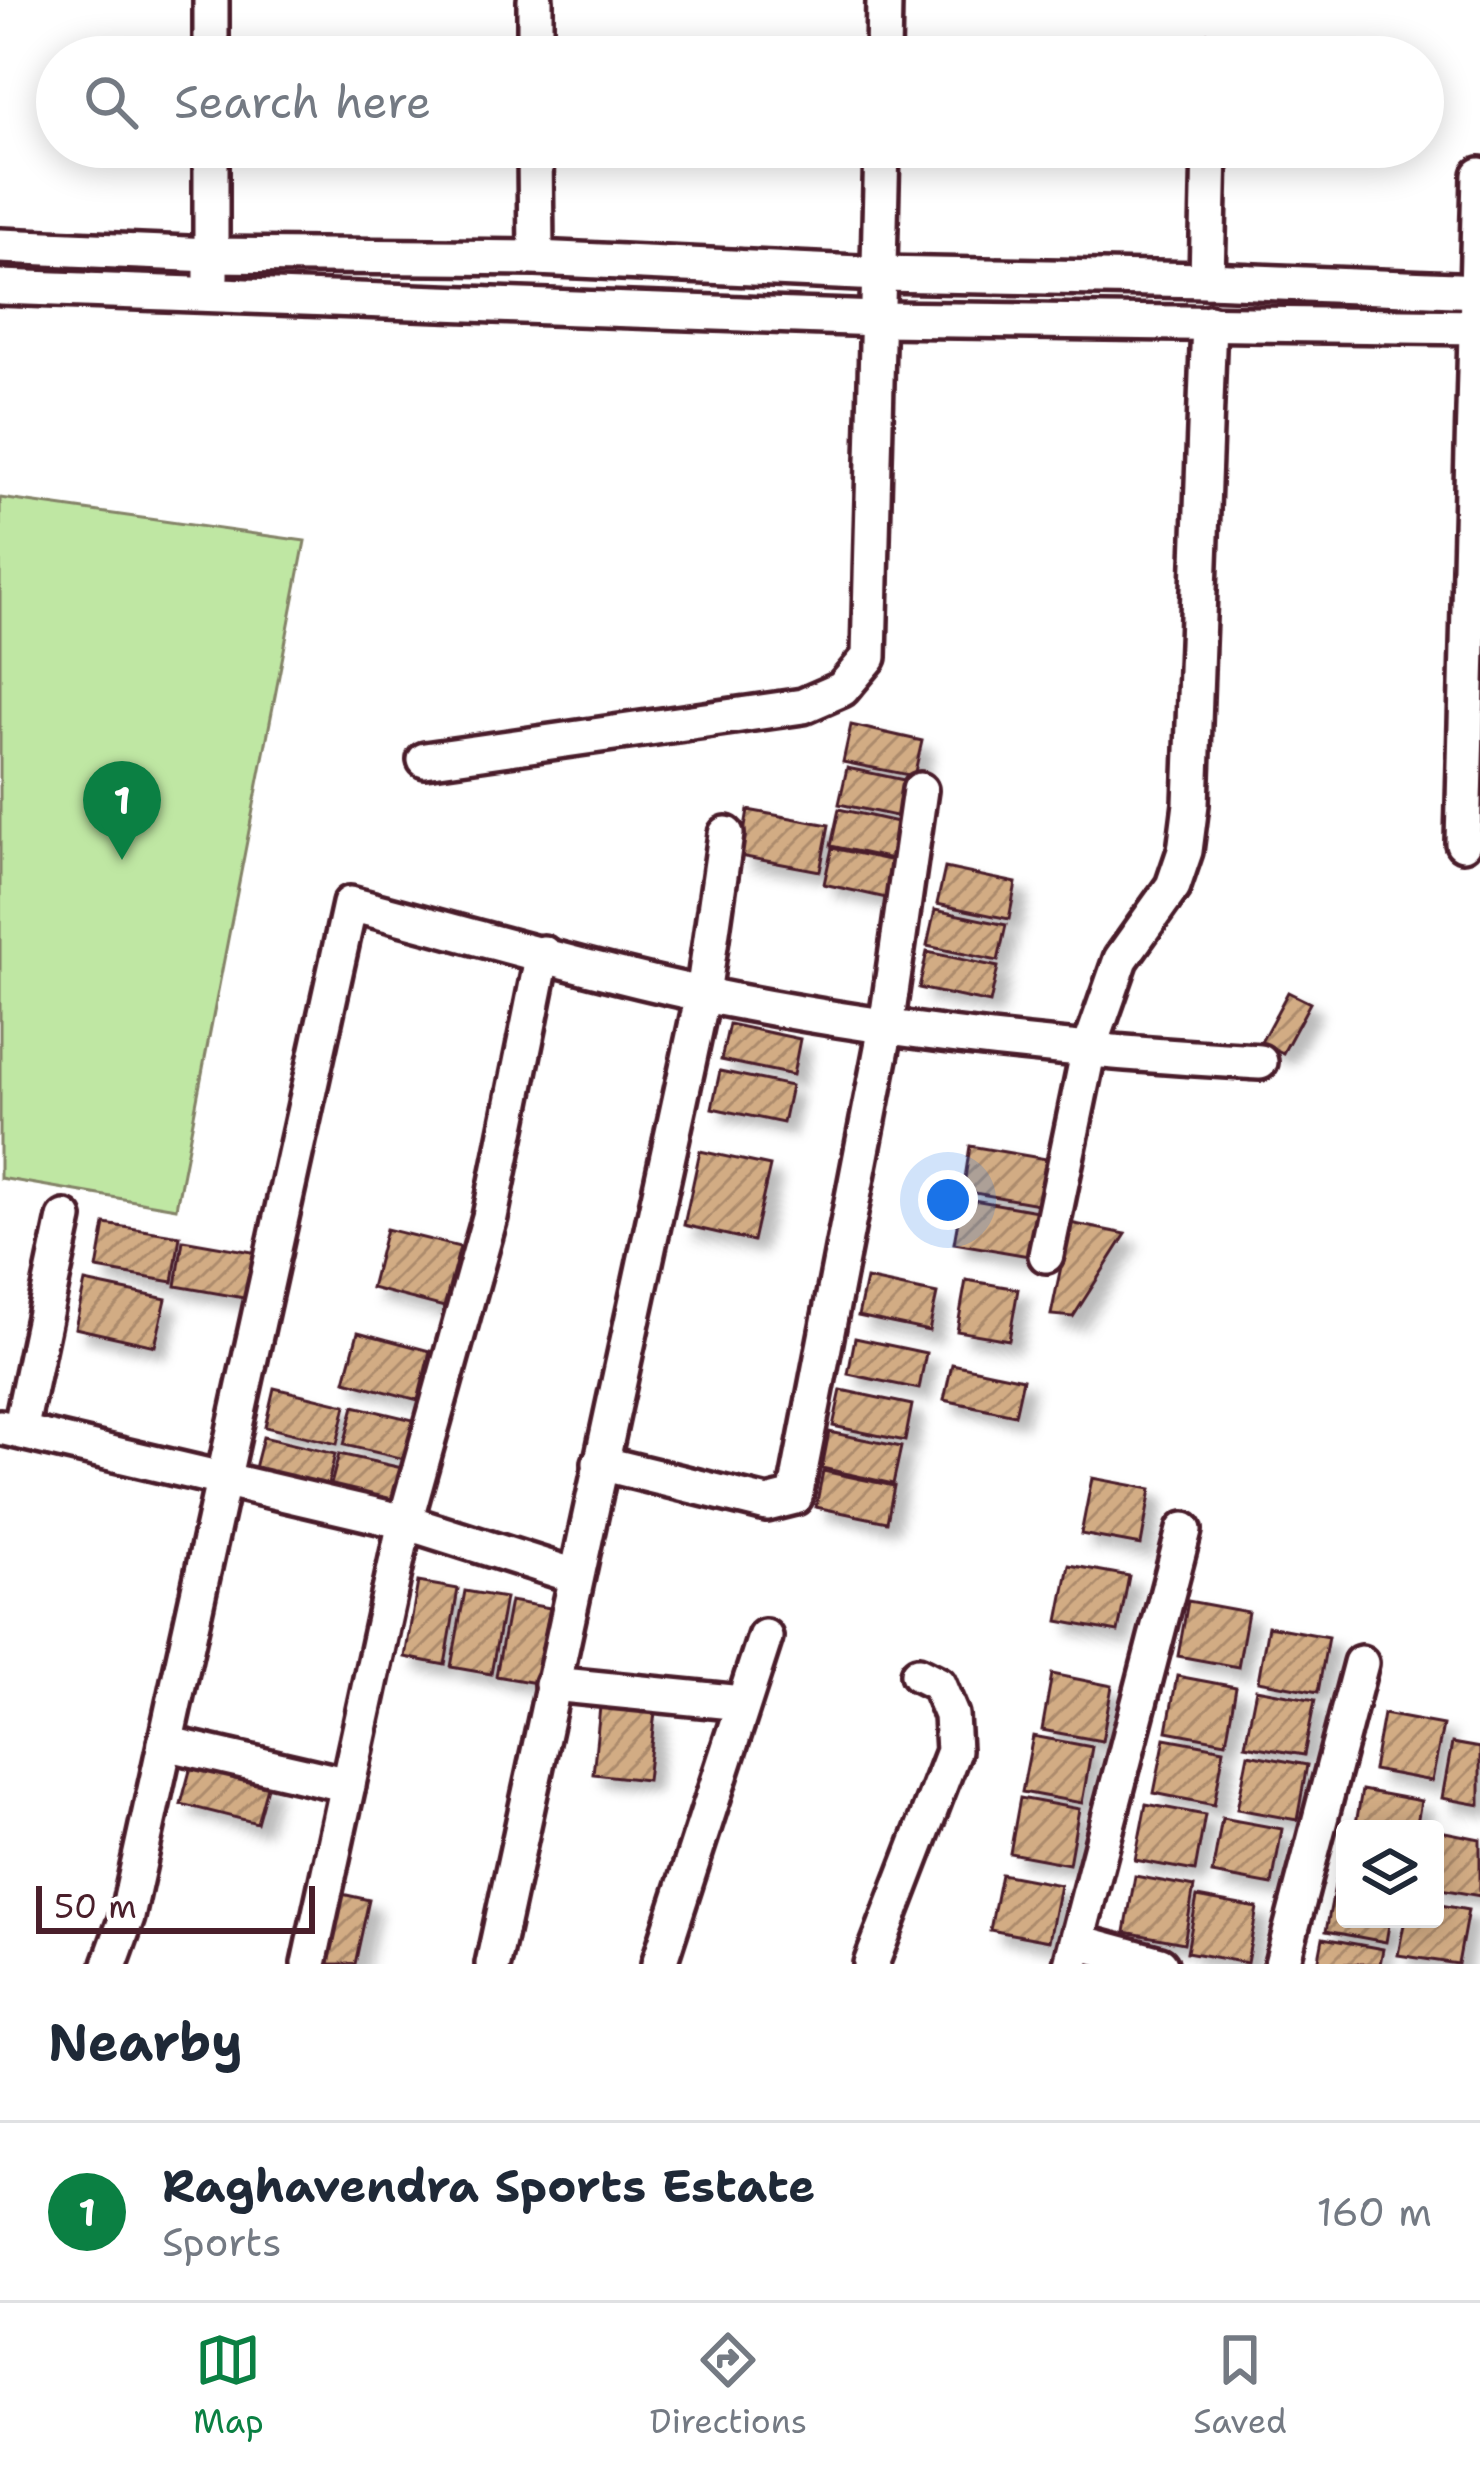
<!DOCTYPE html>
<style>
:root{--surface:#fff;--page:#f2f2f3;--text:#1f2937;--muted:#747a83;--line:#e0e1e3;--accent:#0b8043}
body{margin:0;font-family:"Shantell Sans",sans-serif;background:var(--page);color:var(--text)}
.controls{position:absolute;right:36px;bottom:36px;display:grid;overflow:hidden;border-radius:12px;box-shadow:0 6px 30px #0003}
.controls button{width:108px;height:108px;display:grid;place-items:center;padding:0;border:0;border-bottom:3px solid var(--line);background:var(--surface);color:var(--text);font:60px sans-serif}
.scale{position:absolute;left:36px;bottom:30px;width:279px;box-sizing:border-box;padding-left:12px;border:6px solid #4a1f2b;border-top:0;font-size:33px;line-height:42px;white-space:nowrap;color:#4a1f2b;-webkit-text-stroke:9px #fff;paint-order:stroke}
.you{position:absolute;left:948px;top:1200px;width:42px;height:42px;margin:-30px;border:9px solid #fff;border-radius:50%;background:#1a73e8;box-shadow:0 0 0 18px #1a73e833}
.badge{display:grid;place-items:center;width:78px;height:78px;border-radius:50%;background:var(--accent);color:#fff;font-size:39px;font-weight:700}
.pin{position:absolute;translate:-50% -99px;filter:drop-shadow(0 3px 6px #0008)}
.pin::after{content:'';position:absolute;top:63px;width:42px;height:36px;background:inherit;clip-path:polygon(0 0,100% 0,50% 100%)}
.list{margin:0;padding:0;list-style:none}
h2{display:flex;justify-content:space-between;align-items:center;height:156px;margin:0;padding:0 48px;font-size:51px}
h2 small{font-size:39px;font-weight:400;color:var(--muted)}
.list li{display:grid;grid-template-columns:78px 1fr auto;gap:36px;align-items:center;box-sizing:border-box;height:180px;padding:0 48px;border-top:3px solid var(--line)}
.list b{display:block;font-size:45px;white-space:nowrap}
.list p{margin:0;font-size:39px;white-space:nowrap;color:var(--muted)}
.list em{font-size:39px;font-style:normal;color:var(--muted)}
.icon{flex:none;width:66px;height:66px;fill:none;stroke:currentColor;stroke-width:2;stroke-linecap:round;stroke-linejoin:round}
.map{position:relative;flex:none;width:1480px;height:1964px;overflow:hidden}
.search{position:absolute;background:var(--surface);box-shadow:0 6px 30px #0003;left:36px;right:36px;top:36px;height:132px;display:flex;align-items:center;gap:30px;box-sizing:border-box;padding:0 42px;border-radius:66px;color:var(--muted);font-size:45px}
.sheet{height:336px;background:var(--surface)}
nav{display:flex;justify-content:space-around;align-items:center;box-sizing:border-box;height:168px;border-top:3px solid var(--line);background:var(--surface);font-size:33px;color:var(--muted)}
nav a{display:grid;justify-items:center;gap:6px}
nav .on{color:var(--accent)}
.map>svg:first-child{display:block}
</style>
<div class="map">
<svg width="1480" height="1964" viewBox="0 0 1480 1964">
<defs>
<pattern id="building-hatch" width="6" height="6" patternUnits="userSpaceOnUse" patternTransform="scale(3)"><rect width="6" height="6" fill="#d2ac84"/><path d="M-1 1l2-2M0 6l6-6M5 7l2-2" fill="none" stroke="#ac8b6c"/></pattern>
<filter id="shadow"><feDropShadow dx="11" dy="11" stdDeviation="6" flood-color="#0004"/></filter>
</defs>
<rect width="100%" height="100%" fill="#fff"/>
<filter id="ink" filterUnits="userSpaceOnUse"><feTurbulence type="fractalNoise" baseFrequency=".00833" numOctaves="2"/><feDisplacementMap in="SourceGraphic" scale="24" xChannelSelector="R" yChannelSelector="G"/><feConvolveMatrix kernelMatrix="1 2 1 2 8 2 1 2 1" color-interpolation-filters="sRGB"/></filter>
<g filter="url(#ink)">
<polygon fill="#bfe7a3" stroke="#848367" stroke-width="3" points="0,498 305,541 176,1208 0,1178"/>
<g fill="url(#building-hatch)" stroke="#4a1f2b" stroke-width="3" filter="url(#shadow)">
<polygon points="851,725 922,741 914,776 843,762"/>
<polygon points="847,768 918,783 910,819 839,804"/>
<polygon points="839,809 910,825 902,861 831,846"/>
<polygon points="748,810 829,825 820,871 740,856"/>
<polygon points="832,848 903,863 895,900 824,884"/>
<polygon points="945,868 1016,883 1009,919 937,904"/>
<polygon points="935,910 1006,925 998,961 927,946"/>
<polygon points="927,952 998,967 990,1003 919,988"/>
<polygon points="1288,992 1310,1003 1283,1053 1261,1042"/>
<polygon points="729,1024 800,1039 793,1075 721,1060"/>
<polygon points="720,1071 791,1086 783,1123 712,1108"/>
<polygon points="970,1146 1046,1159 1038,1204 963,1191"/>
<polygon points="700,1151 770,1166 753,1241 684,1225"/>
<polygon points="962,1198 1037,1211 1029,1256 954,1243"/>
<polygon points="1070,1223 1126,1234 1073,1317 1051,1315"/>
<polygon points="105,1224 180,1236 173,1282 97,1269"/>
<polygon points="386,1229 460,1247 444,1307 371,1288"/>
<polygon points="183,1240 258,1253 250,1299 176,1286"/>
<polygon points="866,1279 937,1294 929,1331 858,1316"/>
<polygon points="966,1280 1018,1289 1009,1340 957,1331"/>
<polygon points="85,1282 166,1299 155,1346 75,1328"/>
<polygon points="358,1332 430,1351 418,1400 345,1381"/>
<polygon points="855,1338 926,1353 919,1389 848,1374"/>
<polygon points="952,1364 1023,1379 1015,1415 944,1400"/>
<polygon points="274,1388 346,1405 337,1444 265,1427"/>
<polygon points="841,1390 912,1405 905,1441 833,1426"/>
<polygon points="354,1406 426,1423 417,1462 344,1445"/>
<polygon points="829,1432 901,1447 893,1484 822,1468"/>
<polygon points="263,1437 335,1454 326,1493 253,1476"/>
<polygon points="339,1454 411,1470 402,1510 329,1492"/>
<polygon points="823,1471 894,1486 887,1522 816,1507"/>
<polygon points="1092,1478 1151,1489 1141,1545 1081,1534"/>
<polygon points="1069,1565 1129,1576 1118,1632 1058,1621"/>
<polygon points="418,1582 458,1589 445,1665 405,1657"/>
<polygon points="465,1591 505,1598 491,1674 451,1667"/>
<polygon points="510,1601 550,1608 536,1683 496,1676"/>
<polygon points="1188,1601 1248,1612 1238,1667 1178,1656"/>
<polygon points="1268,1626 1328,1637 1318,1692 1258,1681"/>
<polygon points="1052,1674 1112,1686 1102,1741 1042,1730"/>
<polygon points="1177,1676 1236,1687 1226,1742 1167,1731"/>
<polygon points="1256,1689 1315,1700 1304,1755 1245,1745"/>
<polygon points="600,1707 655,1712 647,1780 593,1774"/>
<polygon points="1383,1714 1443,1725 1432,1781 1373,1770"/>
<polygon points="1033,1736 1092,1747 1082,1803 1022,1792"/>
<polygon points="1165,1738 1224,1749 1214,1805 1154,1793"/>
<polygon points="1452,1743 1480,1748 1480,1805 1442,1798"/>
<polygon points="1248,1754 1307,1765 1297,1820 1237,1809"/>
<polygon points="192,1763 268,1783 257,1823 181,1804"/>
<polygon points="1362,1790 1421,1801 1416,1829 1355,1829"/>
<polygon points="1020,1798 1079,1809 1069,1864 1010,1853"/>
<polygon points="1146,1804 1205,1815 1195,1871 1135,1860"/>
<polygon points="1222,1818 1282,1829 1272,1885 1212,1874"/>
<polygon points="1435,1830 1480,1839 1480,1896 1435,1888"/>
<polygon points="1001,1874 1060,1885 1049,1941 990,1930"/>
<polygon points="1135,1876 1194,1887 1184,1943 1125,1932"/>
<polygon points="1337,1876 1345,1877 1345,1919 1390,1919 1386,1942 1326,1931"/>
<polygon points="342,1894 369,1900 355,1964 327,1964"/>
<polygon points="1197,1897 1257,1908 1247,1963 1187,1952"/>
<polygon points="1435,1904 1468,1910 1458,1964 1398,1955 1405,1919 1435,1919"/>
<polygon points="1323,1938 1383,1949 1380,1964 1318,1964"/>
</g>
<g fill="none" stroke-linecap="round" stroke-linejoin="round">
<defs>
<g id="street">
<polyline points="211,0 211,57"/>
<polyline points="535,0 535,57"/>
<polyline points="883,57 884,0"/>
<polyline points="1212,57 1212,52"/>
<polyline points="535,147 536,258"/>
<polyline points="0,246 211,255 536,258 880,274 1207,280 1480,291"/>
<polyline points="211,277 211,147"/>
<polyline points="1207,280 1210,147"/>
<polyline points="0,287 878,319 1480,327"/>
<polyline points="425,760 803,706 842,689 869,657 882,147"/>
<polyline points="1463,843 1480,175"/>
<polyline points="1046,1255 1088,1053 1121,959 1173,886 1185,851 1191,804 1209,322"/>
<polyline points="0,1427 405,1522 575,1576"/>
<polyline points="20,1431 65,1218"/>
<polyline points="600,1463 767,1504 795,1497 886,1027 920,790"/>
<polyline points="552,1684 742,1703"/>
<polyline points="165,1743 348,1785"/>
<polyline points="1079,1942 1160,1964"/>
<path d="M110 1964 127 1917 350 904C468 934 586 970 705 995 889 1033 1073 1052 1260 1062"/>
<polyline points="309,1964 405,1522 490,1217 543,953"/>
<polyline points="493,1964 703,994 726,834"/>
<polyline points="659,1964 765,1637"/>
<polyline points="871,1964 953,1751 951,1715 938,1684 918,1674"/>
<polyline points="1071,1964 1184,1530"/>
<polyline points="1282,1964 1361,1663"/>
</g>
</defs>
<use href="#street" stroke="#4a1f2b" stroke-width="42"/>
<use href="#street" stroke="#fff" stroke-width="33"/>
</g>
</g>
</svg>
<div class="controls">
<button><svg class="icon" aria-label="layers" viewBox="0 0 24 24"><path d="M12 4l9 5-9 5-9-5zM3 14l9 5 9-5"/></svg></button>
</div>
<div class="scale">50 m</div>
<div class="you"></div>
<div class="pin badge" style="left:122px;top:860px">1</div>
<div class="search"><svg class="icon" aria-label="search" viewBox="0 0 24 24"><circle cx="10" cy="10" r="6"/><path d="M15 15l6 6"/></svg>Search here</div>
</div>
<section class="sheet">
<h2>Nearby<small></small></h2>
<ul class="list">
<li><span class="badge">1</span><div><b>Raghavendra Sports Estate</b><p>Sports</p></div><em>160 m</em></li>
</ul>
</section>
<nav>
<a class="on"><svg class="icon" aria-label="map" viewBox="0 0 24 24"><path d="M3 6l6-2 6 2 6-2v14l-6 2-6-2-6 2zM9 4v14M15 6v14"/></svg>Map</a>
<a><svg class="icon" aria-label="directions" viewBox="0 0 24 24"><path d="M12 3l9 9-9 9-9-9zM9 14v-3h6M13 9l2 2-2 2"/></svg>Directions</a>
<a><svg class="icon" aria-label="saved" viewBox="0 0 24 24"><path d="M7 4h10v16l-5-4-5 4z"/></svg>Saved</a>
</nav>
